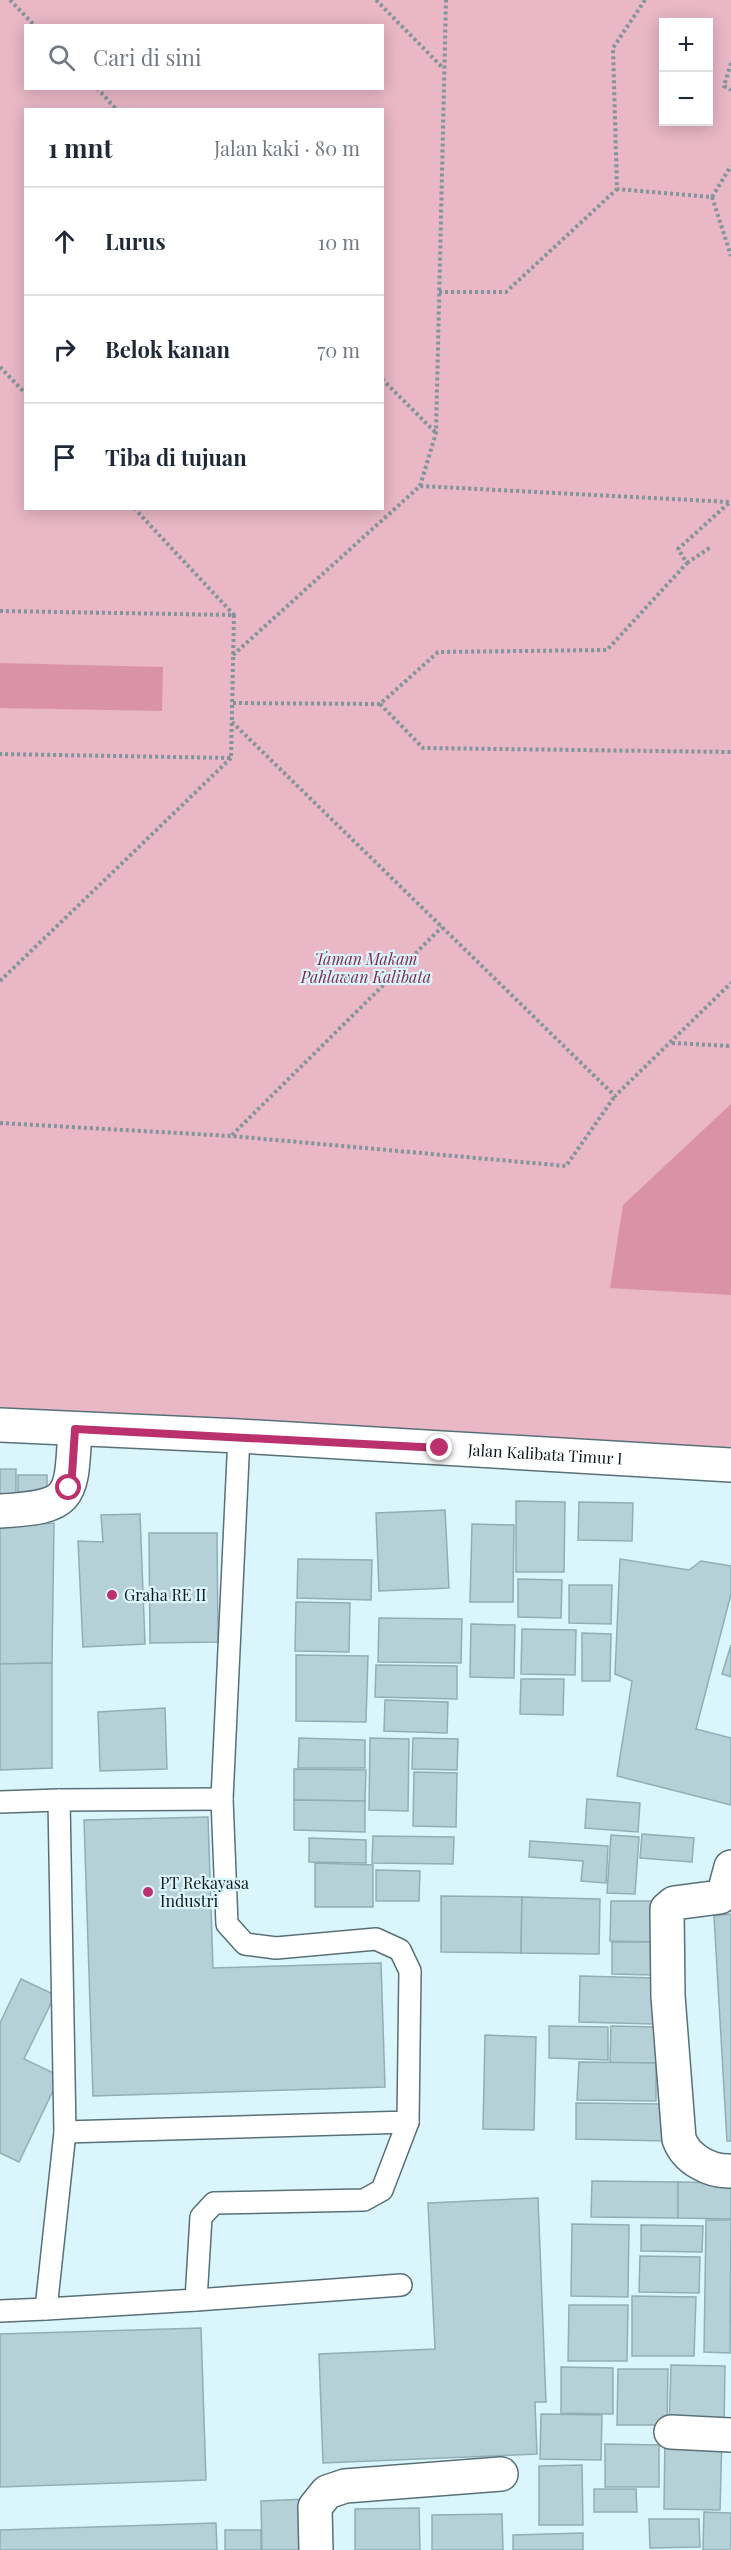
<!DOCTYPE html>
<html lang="id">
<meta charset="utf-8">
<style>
:root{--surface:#fff;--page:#f2f2f3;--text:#1f2937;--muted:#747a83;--line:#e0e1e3}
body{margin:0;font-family:"Playfair Display",serif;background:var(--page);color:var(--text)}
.controls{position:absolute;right:18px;top:18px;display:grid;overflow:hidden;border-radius:0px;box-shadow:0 3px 15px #0003}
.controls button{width:54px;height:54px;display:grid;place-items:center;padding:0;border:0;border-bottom:2px solid var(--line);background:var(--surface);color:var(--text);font:30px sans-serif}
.stop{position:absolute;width:18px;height:18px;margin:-14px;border:4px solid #ba316d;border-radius:50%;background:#fff}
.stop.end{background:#ba316d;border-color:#fff;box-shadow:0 2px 6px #0008}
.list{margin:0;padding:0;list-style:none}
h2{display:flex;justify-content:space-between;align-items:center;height:78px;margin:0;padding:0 24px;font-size:26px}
h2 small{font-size:20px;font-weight:400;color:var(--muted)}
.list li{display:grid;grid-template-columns:39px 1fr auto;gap:18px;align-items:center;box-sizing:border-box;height:108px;padding:0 24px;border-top:2px solid var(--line)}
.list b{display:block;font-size:22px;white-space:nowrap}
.list em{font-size:20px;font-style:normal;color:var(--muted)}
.icon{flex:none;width:33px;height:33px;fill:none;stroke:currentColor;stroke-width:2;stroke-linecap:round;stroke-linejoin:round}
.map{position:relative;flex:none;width:731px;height:2550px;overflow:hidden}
.search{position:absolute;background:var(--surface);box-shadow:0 3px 15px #0003;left:24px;top:24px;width:360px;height:66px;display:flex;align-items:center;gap:15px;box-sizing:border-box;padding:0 21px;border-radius:0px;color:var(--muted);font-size:22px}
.panel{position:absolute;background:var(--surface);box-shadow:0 3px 15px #0003;left:24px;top:108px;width:360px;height:402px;border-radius:0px}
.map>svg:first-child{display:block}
</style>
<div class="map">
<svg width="731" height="2550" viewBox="0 0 731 2550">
<rect width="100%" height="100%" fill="#daf5fc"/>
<path fill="#e9b7c6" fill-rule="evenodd" d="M0 0H731V1464L0 1427ZM664 22H708V122H664ZM26 26H382V88H26ZM26 110H382V508H26Z"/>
<g fill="#da92a9">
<polygon points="0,663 163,667 162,711 0,708"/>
<polygon points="731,1104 731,1295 610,1288 623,1205"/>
</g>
<g fill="#b5d0d6" stroke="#93adb4" stroke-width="1.5">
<rect x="0" y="1469" width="16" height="40"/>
<rect x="18" y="1475" width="29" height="24"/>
<polygon points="516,1501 565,1502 564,1572 516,1572"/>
<polygon points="579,1502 633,1503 632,1541 578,1540"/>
<polygon points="445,1510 449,1588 379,1591 376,1513"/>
<polygon points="140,1514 145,1644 83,1647 78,1541 103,1542 101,1515"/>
<polygon points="54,1523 52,1663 0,1664 0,1526"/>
<polygon points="472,1524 514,1525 513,1602 470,1602"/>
<polygon points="149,1533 217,1533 218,1642 150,1643"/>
<polygon points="298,1559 372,1560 371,1600 297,1598"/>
<polygon points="620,1559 689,1570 701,1561 731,1566 731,1594 696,1729 731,1738 731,1805 617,1776 632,1681 615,1674"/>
<polygon points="518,1579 562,1580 561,1618 518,1617"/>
<polygon points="569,1585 612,1585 611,1624 569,1623"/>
<polygon points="296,1602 350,1603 349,1652 295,1651"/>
<polygon points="379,1618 462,1619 461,1663 378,1662"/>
<polygon points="471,1624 515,1625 514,1678 470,1677"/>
<polygon points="522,1629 576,1630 575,1675 521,1674"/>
<polygon points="582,1633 611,1634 610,1681 582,1681"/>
<polygon points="731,1645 731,1677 722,1674"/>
<polygon points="296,1655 368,1656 366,1722 296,1721"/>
<polygon points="52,1663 52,1768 0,1770 0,1664"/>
<polygon points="376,1665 457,1666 457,1699 375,1697"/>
<polygon points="521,1679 564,1679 563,1715 520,1714"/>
<polygon points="385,1700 448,1702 447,1733 384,1731"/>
<polygon points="165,1708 167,1769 100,1771 98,1712"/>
<polygon points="299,1738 365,1740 365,1768 298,1768"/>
<polygon points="370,1738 409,1739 408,1811 369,1810"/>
<polygon points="413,1738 458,1739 457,1770 412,1769"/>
<polygon points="294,1769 366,1770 365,1801 294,1800"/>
<polygon points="414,1772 457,1773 456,1827 413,1826"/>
<polygon points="587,1799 640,1803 638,1832 585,1828"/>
<polygon points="294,1800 365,1801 365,1832 294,1830"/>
<polygon points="208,1817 213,1968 381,1963 385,2087 93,2096 84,1820"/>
<polygon points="642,1834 694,1838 692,1862 640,1858"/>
<polygon points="611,1835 639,1837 635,1894 607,1893"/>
<polygon points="373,1836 454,1837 453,1864 372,1863"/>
<polygon points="309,1838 366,1840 366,1863 309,1862"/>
<polygon points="530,1841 608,1846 606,1883 581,1881 583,1861 529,1857"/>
<polygon points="315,1863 373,1865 373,1907 315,1907"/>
<polygon points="376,1870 420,1871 419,1901 376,1901"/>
<polygon points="441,1896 522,1897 521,1953 441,1952"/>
<polygon points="522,1897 600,1899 599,1954 521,1953"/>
<polygon points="611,1901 655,1901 654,1942 610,1941"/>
<polygon points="731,1914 731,2141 727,2141 714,1916"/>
<polygon points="612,1942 653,1942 653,1975 612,1974"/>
<polygon points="580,1976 655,1978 653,2024 579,2022"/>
<polygon points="21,1979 55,1995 24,2059 60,2076 19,2162 0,2153 0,2023"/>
<polygon points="549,2026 608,2027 608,2060 549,2058"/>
<polygon points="611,2026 660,2027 659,2063 610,2063"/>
<polygon points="485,2035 536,2037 534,2130 483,2129"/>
<polygon points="579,2062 656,2063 656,2101 577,2100"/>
<polygon points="576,2103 664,2104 664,2141 576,2139"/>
<polygon points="592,2181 678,2182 678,2218 591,2217"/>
<polygon points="678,2182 731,2183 731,2219 678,2218"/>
<polygon points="538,2198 546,2402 535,2402 537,2454 323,2463 319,2354 435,2349 428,2203"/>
<polygon points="706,2220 731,2220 730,2353 704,2352"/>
<polygon points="572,2224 629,2225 628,2297 571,2296"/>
<polygon points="641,2225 703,2226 702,2252 641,2251"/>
<polygon points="640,2256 700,2257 699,2293 639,2292"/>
<polygon points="632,2296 696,2297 694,2356 632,2356"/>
<polygon points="569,2305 628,2305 627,2361 568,2361"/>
<polygon points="201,2328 206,2480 0,2487 0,2334"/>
<polygon points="671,2365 725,2366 724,2430 669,2429"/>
<polygon points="561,2367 613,2368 613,2414 561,2413"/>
<polygon points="618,2369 668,2369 667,2425 617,2425"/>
<polygon points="541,2414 602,2415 601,2460 540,2459"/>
<polygon points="665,2435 722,2436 720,2510 664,2509"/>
<polygon points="605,2444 659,2445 659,2487 605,2487"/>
<polygon points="582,2465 583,2525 539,2525 539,2466"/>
<polygon points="594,2489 636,2489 637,2512 594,2512"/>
<polygon points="306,2499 307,2550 262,2550 261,2501"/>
<polygon points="419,2508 420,2550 355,2550 355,2509"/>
<polygon points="704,2512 731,2513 731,2550 703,2550"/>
<polygon points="502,2514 503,2550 432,2550 432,2515"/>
<polygon points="649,2519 699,2519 700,2547 650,2548"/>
<polygon points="216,2523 217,2550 0,2550 0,2530"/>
<rect x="225" y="2530" width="36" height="20"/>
<polygon points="583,2533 583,2550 513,2550 513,2535"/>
</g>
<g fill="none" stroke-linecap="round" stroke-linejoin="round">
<defs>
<g id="service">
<polyline points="0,1802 59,1800"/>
<polyline points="65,2132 408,2122 410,1971 400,1950 376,1939 276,1948 245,1944 227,1924 222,1799 239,1436"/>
<polyline points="401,2285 196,2300 201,2217 214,2203 364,2200 382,2190 408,2122"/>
<polyline points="196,2300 46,2309 65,2132 59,1800 222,1799"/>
<polyline points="0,2311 46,2309"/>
</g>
<g id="minor">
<path d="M0 1511C74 1507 71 1498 75 1429"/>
<path d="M731 1867 724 1893 720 1897 674 1903 667 1909 668 1996 679 2139C686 2159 710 2172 731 2171"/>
<polyline points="671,2432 731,2435"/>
<polyline points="316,2550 315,2507 327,2492 345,2486 501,2474"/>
</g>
<g id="tertiary">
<path id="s1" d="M0 1425 239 1436 731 1465"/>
</g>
</defs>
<use href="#service" stroke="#587177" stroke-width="24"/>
<use href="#minor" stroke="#587177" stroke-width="36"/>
<use href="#tertiary" stroke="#587177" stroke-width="36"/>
<g stroke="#81959a" stroke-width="4" stroke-dasharray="3 3" stroke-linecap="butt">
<polyline points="10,0 35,26"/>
<polyline points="376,0 443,68"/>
<polyline points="645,0 613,48 617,189 712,197 731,256"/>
<polyline points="731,63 724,86 731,90"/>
<polyline points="97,88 117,110"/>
<polyline points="712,197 731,166"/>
<polyline points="439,292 506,292 617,189"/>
<polyline points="0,367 26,394"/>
<polyline points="382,379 436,433"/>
<polyline points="134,508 234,615"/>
<polyline points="687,563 711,547"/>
<polyline points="0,611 234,615 231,758 0,754"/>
<polyline points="233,655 420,486 436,433 446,0"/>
<polyline points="233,703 380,704 438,652 607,650 687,563 678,549 730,502 420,486"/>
<polyline points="380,704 423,748 731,752"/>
<polyline points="232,722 615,1096 731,983"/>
<polyline points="0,981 231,758"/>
<polyline points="672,1043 731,1046"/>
<polyline points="0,1123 231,1136 566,1166 615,1096"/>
<polyline points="232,1135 442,927"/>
</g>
<use href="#service" stroke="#fff" stroke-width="21"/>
<use href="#minor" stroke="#fff" stroke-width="33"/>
<use href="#tertiary" stroke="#fff" stroke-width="33"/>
</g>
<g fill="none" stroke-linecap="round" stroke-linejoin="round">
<polyline stroke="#ba316d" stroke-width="8" points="69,1488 72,1475 75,1429 440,1448"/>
</g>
<g fill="#ba316d" stroke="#daf5fc" stroke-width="2">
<circle cx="112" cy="1595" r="6"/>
<circle cx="148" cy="1892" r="6"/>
</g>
<g text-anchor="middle" stroke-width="4.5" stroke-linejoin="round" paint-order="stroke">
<g font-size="16" font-style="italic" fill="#7f2a4d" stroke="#daf5fc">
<text x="366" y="965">Taman Makam<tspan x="366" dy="18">Pahlawan Kalibata</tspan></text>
</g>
<g font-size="16" fill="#0e181a" stroke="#daf5fc">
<text dy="6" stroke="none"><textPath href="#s1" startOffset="546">Jalan Kalibata Timur I</textPath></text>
</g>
<g font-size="16" fill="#0e181a" stroke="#daf5fc" text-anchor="start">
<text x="124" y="1601">Graha RE II</text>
<text x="160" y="1889">PT Rekayasa<tspan x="160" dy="18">Industri</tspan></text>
</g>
</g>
</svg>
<div class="controls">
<button>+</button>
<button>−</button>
</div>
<div class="stop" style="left:69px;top:1488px"></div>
<div class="stop end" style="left:440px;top:1448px"></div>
<div class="search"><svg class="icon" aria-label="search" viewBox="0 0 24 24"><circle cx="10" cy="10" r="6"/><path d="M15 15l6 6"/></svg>Cari di sini</div>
<section class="panel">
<h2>1 mnt<small>Jalan kaki · 80 m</small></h2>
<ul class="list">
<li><svg class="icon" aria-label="ahead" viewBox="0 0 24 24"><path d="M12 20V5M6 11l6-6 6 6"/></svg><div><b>Lurus</b></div><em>10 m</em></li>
<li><svg class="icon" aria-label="right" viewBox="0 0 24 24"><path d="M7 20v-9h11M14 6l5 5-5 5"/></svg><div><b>Belok kanan</b></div><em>70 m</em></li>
<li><svg class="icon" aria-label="arrive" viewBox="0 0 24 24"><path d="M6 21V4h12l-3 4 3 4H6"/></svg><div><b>Tiba di tujuan</b></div></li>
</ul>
</section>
</div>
